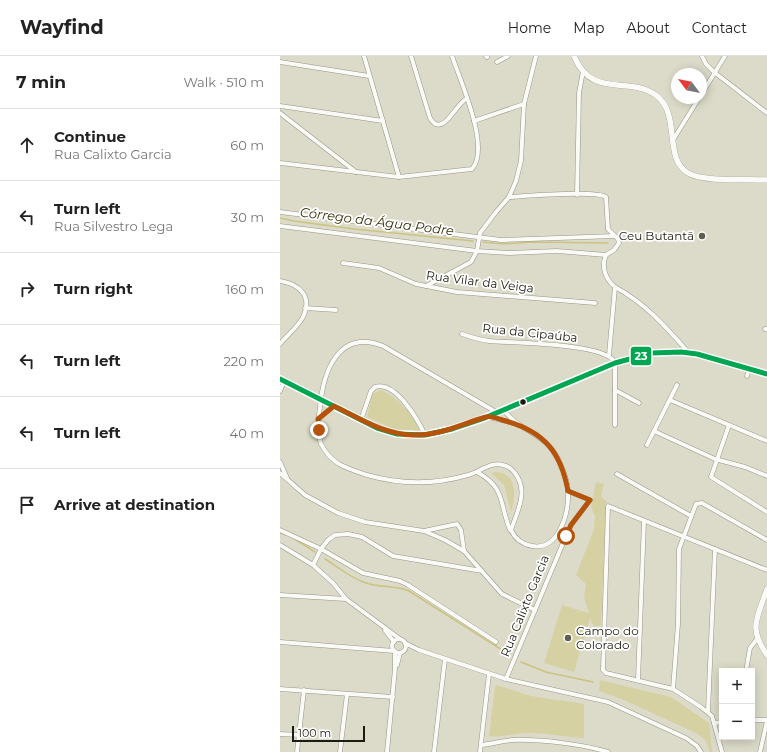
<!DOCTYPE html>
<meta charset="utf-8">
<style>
:root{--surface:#fff;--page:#f6f6f6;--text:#222;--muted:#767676;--line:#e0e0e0}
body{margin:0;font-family:Montserrat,sans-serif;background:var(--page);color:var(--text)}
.controls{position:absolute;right:12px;bottom:12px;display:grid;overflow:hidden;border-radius:0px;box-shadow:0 2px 10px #0003}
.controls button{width:36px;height:36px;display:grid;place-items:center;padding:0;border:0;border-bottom:1px solid var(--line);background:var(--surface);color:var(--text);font:20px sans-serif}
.compass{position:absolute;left:391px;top:12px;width:36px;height:36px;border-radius:50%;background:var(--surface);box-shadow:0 2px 10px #0003;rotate:302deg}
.scale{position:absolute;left:12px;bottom:10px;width:73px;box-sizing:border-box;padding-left:4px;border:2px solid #1c1b0f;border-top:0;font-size:11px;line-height:14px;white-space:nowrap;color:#1c1b0f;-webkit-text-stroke:3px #fff;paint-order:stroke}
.stop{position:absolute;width:12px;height:12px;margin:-9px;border:3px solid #b45309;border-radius:50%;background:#fff}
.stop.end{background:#b45309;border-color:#fff;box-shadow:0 1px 4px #0008}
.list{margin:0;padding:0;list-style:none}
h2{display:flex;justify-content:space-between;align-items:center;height:52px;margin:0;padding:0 16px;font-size:17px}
h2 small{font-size:13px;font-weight:400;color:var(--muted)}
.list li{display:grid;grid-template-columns:26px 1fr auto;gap:12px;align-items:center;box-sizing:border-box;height:72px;padding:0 16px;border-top:1px solid var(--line)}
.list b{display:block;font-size:15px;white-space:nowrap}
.list p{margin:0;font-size:13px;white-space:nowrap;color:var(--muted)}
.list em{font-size:13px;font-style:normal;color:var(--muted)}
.icon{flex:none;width:22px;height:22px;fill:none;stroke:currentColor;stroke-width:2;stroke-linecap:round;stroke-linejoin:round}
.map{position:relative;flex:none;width:487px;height:696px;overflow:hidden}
header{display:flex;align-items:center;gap:24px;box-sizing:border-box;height:56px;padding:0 20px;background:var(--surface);border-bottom:1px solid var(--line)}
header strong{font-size:19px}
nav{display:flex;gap:22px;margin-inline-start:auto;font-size:14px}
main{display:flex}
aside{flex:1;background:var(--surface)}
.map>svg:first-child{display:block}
</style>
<header>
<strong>Wayfind</strong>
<nav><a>Home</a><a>Map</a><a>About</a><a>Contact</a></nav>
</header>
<main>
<aside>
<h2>7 min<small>Walk · 510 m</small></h2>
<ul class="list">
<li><svg class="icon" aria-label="ahead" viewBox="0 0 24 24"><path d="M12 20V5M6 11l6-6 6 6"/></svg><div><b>Continue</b><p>Rua Calixto Garcia</p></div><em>60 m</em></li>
<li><svg class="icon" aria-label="left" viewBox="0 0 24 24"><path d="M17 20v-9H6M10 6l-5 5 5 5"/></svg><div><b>Turn left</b><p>Rua Silvestro Lega</p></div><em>30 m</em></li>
<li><svg class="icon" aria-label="right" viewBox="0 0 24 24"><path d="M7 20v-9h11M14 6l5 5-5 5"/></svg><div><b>Turn right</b></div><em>160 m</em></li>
<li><svg class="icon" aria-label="left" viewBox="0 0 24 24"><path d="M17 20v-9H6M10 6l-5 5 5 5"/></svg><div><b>Turn left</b></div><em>220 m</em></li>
<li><svg class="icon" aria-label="left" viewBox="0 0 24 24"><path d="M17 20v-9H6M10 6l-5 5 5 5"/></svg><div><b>Turn left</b></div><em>40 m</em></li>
<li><svg class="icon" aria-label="arrive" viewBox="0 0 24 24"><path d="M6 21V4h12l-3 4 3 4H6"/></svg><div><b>Arrive at destination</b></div></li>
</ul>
</aside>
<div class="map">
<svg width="487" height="696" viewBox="0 0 487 696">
<rect width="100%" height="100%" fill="#dcdbc9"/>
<g fill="#d6d1a3">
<path d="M101 334C113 338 138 362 139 375L137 377 112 372 87 361 92 338Z"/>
<path d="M215 416C238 416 236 441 231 456L224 429 211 417Z"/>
<polygon points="316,426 324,428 321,441 326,445 321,569 314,571 310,562 294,616 264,607 282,549 309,557 304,542 306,528 296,519 314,473 315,460 311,451"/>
<polygon points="320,624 391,641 429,667 432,696 430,696 426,685 418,678 344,644 319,635"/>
<path d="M217 629 251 640 304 648V682C285 681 267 677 248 677 236 677 219 682 209 680L215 631Z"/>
</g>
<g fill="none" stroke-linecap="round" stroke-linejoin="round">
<g stroke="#cbc381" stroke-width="1.5">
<polyline points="0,162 14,165 74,173 193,185"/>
<polyline points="203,186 224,188 252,186 328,187"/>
<polyline points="0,477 6,479"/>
<polyline points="10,480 35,496"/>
<path d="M45 503C58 511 72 523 86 527 100 532 115 529 129 535L230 599"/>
<polyline points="241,606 266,616 313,626"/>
</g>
<defs>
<g id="street">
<polyline points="84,0 119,121"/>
<path d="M131 0 150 62C162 83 175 49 186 43"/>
<polyline points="206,0 207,1"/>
<polyline points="422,0 426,8 434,16 487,57"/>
<polyline points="0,6 89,20"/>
<polyline points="217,6 228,0"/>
<polyline points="421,39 445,0"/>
<polyline points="0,50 103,65"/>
<polyline points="0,57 76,116"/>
<polyline points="194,65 244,48"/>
<polyline points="393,84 419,42"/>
<path d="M0 107 119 121 192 113C211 92 180 24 172 0"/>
<polyline points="297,139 299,37 303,15"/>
<path d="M229 141C246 140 316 134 326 141L328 173 338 183 339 187 334 194 326 199C321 210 325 223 335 231L329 299"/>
<polyline points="0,156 221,184 335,180"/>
<polyline points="0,170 197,195 229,197 277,195 326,199"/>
<polyline points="63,207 99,212 136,228 177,236 315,247"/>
<path d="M0 225C19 228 33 240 23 261 18 271 7 279 0 288"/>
<polyline points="146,230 191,206 197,195 200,177 216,156 229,141 236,125 241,105 244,48 256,0"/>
<path d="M335 231C365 247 386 271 409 297"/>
<polyline points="25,252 56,254"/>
<polyline points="485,273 487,273"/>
<path d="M182 278C191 281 200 284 209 285 231 287 328 287 335 307V369"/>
<polyline points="467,320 469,313"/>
<polyline points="335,334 359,347"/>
<polyline points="0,335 4,325"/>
<polyline points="390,344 487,385"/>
<path d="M216 356 103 290C58 272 43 317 40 351 38 363 37 376 41 388 45 396 51 403 59 408 68 413 78 416 87 419 122 429 154 429 188 419 199 416 212 405 223 409 228 410 232 413 235 417 249 435 237 456 231 474 235 483 242 488 252 490 279 495 289 457 288 436 288 426 284 416 280 407 267 376 240 377 223 353"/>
<polyline points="209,361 237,368"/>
<polyline points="39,363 53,350"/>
<path d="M81 364 91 335 95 331C116 325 138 364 145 379"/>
<polyline points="449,369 431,421 487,456"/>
<polyline points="374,375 435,403 465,411 487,420"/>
<polyline points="367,389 397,329"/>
<polyline points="0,406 7,422"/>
<path d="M197 416C226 432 219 447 230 474"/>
<polyline points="0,417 25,439 58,457 85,466 144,475 165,484 184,495 222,538 255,554"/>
<polyline points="337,418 411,460"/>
<polyline points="0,474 41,493 83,517 120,525 128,529 216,586"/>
<polyline points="144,475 177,468 181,474 184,495"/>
<polyline points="0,489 33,509 53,527 66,543 120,583"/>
<polyline points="33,509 41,493 48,484 55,479 68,478 82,481 113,500 202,515"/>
<polyline points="0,539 66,543"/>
<polyline points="105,574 114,586"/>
<circle cx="119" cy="590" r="7"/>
<polyline points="0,586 114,595"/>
<polyline points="125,587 139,594 226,623 328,646 406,682 417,690 421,696"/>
<polyline points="117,609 120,597"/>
<polyline points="466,615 470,592 477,583"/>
<polyline points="226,623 286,480 291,469 310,444 288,435"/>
<polyline points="358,624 364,465"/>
<polyline points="0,633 113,641"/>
<polyline points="393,633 398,568 399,493 416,448 422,447 487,484"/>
<polyline points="428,655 435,493"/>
<polyline points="472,664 487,664"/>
<polyline points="434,667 442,666"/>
<polyline points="0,678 19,679"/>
<path d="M201 689C211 688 222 685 232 684 259 683 302 688 328 696"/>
<polyline points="17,696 24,634"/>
<polyline points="60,696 67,638"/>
<polyline points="107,696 115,613 115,596"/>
<polyline points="154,696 165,603"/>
<polyline points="200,696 209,618"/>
<polyline points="442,696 432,660 421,651 393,633 326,617 323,614 328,450 487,514"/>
<polyline points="480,696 487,665"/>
</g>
<g id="secondary">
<path d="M294 0C312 44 350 19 377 40 401 59 383 102 408 117 422 126 469 123 487 124"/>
<polyline points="0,323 97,372 117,378 145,379 172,373 202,363 335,307 372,297 401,296 417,298 487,318"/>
<path d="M487 533C477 563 468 571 487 599"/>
</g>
</defs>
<use href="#street" stroke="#969587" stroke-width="5"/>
<use href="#secondary" stroke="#969587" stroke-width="6"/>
<use href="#street" stroke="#fafaf7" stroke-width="4"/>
<use href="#secondary" stroke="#fafaf7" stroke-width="5.5"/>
<defs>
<polyline id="bus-1" points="0,323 97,372 117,378 145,379 172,373 202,363 335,307 372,297 401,296 417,298 487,318"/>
</defs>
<use href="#bus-1" stroke="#fff" stroke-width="8"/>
<use href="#bus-1" stroke="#00a651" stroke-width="5"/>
</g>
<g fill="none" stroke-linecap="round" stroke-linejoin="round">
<path stroke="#b45309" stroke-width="5" d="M39 374 38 363 54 350C79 362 103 378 133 379 159 380 181 368 206 361 211 359 221 364 226 365 265 376 281 397 288 435L310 444 291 469 286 480"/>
</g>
<g fill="#5f5e50" stroke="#fff" stroke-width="1.5">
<circle cx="422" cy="180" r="4"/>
<circle cx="288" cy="582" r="4"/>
</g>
<circle fill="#1c1b0f" stroke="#fff" stroke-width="1.5" cx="243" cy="346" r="3.5"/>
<g text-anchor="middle" stroke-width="3.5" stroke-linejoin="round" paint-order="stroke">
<g font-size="12" fill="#1c1b0f" stroke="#fff" text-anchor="end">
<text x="414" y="184">Ceu Butantã</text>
<text x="296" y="579" text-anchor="start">Campo do<tspan x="296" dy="14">Colorado</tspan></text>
</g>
<g font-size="12" fill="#1c1b0f" stroke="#fff">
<text transform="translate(200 226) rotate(7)" y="4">Rua Vilar da Veiga</text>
<text transform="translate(250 277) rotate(6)" y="4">Rua da Cipaúba</text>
<text transform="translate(245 550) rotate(-68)" y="4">Rua Calixto Garcia</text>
</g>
<g font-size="13" font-style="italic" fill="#332e06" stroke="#fff">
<text transform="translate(97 165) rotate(7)" y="5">Córrego da Água Podre</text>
</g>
</g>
<rect stroke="#fff" stroke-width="1.5" x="350" y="290" width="22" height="20" rx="4" fill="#00a651"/>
<g font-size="11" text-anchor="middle" font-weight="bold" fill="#fff">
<text x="361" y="304">23</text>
</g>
</svg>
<div class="controls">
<button>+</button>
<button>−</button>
</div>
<svg class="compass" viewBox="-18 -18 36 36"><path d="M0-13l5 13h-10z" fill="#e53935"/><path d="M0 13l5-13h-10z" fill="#767676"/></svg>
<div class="scale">100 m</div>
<div class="stop" style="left:286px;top:480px"></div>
<div class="stop end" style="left:39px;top:374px"></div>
</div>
</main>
